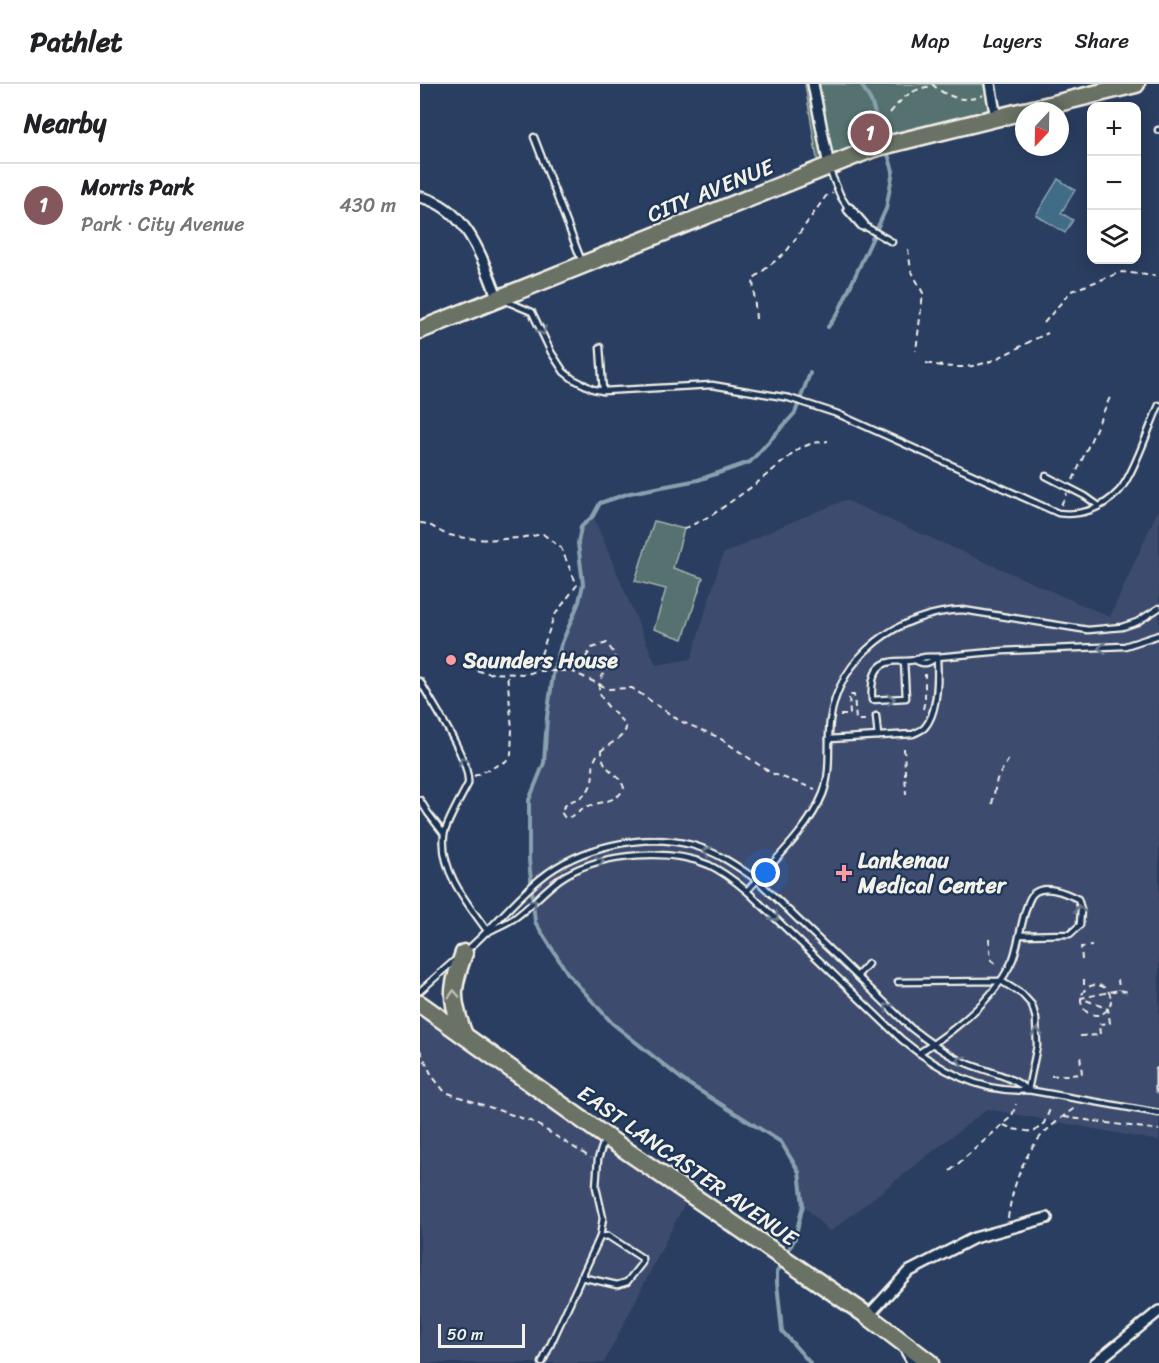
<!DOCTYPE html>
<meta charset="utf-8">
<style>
:root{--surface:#fff;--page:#f2f2f2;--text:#202124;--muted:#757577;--line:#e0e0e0;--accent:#84575d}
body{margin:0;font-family:Sriracha,sans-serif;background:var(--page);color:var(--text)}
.controls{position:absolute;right:18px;top:18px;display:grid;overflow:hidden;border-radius:12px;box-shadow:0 3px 15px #0003}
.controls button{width:54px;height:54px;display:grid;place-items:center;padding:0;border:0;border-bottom:2px solid var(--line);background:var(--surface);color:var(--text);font:30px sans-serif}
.compass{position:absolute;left:595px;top:18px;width:54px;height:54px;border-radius:50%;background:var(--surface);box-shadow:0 3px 15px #0003;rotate:202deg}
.scale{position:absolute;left:18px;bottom:15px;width:87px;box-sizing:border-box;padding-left:6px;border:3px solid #f4f1e8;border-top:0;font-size:16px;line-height:21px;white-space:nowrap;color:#f4f1e8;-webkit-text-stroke:4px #1d3557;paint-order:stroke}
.you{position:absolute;left:346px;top:789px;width:21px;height:21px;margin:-15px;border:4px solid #fff;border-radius:50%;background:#1a73e8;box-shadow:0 0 0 9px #1a73e833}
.badge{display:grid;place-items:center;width:39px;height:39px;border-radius:50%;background:var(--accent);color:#fff;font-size:20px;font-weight:700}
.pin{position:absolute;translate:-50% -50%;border:3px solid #fff;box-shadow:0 2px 6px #0006}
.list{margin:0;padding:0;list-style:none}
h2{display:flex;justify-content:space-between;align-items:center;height:78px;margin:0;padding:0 24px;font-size:26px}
h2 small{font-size:20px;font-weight:400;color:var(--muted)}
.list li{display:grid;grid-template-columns:39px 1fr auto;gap:18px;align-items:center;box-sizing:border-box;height:84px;padding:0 24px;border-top:2px solid var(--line)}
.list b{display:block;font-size:22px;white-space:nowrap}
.list p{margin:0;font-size:20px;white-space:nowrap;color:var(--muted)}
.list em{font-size:20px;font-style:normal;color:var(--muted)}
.icon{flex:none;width:33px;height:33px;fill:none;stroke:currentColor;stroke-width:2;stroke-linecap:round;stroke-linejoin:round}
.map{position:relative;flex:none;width:739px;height:1279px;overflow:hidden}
header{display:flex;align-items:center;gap:36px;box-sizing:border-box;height:84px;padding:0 30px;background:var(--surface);border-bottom:2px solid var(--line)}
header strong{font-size:28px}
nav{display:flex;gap:33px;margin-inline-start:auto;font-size:21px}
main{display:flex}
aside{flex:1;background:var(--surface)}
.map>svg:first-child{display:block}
</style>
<header>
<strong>Pathlet</strong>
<nav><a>Map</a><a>Layers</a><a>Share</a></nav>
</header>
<main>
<aside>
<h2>Nearby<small></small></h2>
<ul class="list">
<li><span class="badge">1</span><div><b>Morris Park</b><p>Park · City Avenue</p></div><em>430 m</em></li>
</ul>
</aside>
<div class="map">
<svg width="739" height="1279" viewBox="0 0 739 1279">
<rect width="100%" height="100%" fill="#2a3e61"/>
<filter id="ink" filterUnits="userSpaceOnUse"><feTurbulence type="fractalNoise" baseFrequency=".0167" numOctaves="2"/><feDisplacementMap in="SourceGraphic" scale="12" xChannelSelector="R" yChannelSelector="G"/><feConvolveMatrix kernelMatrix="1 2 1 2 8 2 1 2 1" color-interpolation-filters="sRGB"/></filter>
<g filter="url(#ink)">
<g fill="#3d4b6e">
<polygon points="425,416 690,533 739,424 739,1057 567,1025 410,1148 383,1121 379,1088 361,1058 264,997 192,939 148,890 115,838 109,776 109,716 124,679 127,633 133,591 141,561 159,518 163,500 158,459 161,443 173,432 236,581 271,575 303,470 362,442"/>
<polygon points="0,920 270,1109 184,1279 0,1279"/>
</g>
<g fill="#557270" stroke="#a4b2ac" stroke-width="1.5">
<polygon points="385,0 565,0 569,28 398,81"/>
<polygon points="234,437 264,445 253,484 283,494 263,555 234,545 246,505 215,497"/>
</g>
<polygon fill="#406c87" stroke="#88a1ae" stroke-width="1.5" points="638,95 655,106 641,129 653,136 645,149 616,131"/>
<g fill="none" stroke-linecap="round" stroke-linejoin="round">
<g stroke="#88a1ae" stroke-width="4">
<polyline points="441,0 451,17 464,57"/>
<polyline points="408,243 418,229 466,125 473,87 467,67"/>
<polyline points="366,1171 375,1154 383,1121 379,1088 361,1058 264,997 192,939 148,890 115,838 109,776 109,716 124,679 127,633 133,591 141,561 159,518 163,500 158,459 161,443 173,432 180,419 210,409 278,396 330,378 375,329 390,289"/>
<polyline points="363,1178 357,1188 357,1199 362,1247 390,1279"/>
</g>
<defs>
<g id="lane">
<polyline points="738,46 739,46"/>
<polyline points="114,53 162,178"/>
<polyline points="409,85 421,113 429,125"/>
<polyline points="443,141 472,158"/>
<path d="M86 217 112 228 131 268 144 288 153 295 173 305 183 307 292 301 369 314 418 330 638 429C660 432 681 425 697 409 711 397 730 341 739 321"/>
<polyline points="180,263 183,307"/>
<polyline points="626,392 665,412 679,422"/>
<path d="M495 576C504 581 508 580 517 573"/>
<path d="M484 577 486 614 452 616C451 602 452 581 470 578 478 576 487 578 494 576 503 573 507 572 517 573L583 567 705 562 739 551"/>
<path d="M0 597C12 619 51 677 48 700 42 712 26 739 24 751 20 788 48 820 68 848"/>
<polyline points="456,632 458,652"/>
<path d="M409 655 493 650C497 648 503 646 505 643 518 628 518 592 517 573"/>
<polyline points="0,716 8,729 24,750"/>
<path d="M327 807C352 779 389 745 403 710 412 686 407 661 410 637 419 571 480 528 543 526L668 546 702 543 717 538 739 524"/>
<path d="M68 848C77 843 88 839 96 833 114 820 127 802 146 791 184 769 249 764 289 781 304 788 315 797 327 807L481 955C517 985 560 1010 608 1006L739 1029"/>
<path d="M47 866C73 844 93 817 120 795 158 763 224 748 272 761 297 768 317 782 337 796L491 944C506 956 521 967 539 976 562 987 587 989 608 1006"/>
<polyline points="437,892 448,880"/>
<polyline points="478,898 581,897 602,910 612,921 616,935 617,962 608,1006"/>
<polyline points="0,907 34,877"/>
<path d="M499 969C534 947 576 914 593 875 599 860 604 817 614 809 626 800 646 809 658 815L661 825 660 841 650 850 601 851"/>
<polyline points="739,987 739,1005"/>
<polyline points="161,1193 197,1201 207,1198 222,1179 222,1174 188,1152 180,1153"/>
<polyline points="122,1279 180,1153 183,1134 176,1103 178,1075 184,1057"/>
</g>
<g id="street">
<polyline points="393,0 409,82"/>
<polyline points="570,0 576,34"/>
<path d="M0 113C48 124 62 175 78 215"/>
<polyline points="429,125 443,141"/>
<polyline points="448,1232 488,1188 554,1154 627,1134"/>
<polyline points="485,1265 493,1279"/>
<polyline points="675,1279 739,1227"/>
</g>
<g id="highway">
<polyline points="605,27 716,0"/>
<polyline points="0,246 454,64 604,27"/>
<polyline points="0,920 185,1052 448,1232 510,1279"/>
<path d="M44 951C30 915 31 904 44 869"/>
</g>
</defs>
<use href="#lane" stroke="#f4f1e8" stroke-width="9"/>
<use href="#street" stroke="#f4f1e8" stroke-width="14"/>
<use href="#highway" stroke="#f4f1e8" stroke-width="21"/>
<g stroke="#f4f1e8" stroke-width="2" stroke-dasharray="6 4.5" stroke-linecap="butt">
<path d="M512 0C526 13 545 20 563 11"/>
<path d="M470 29C483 13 491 5 513 2"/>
<polyline points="488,165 491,186 503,209 496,267"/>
<polyline points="336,235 333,195 366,168 406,112 413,109"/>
<polyline points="624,239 651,207 702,188 735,192"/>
<path d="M506 279C565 292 578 271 628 249"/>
<polyline points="653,396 691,311"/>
<polyline points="641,421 647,409"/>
<path d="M0 439C12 439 17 448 29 451 60 458 92 456 123 450L141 464 157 501 134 532 116 585"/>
<polyline points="264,445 292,431 333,402 380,364 393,359 408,357"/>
<polyline points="45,569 56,586 65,589 107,590 116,587 151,587 189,605 212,604 260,637 298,653 351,689 395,705"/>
<polyline points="160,582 163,593"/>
<path d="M151 587 160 582 172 564 187 559 195 571C193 582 183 587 180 597 174 616 197 629 206 642 207 655 182 661 176 673 170 684 177 696 166 709 157 718 146 715 141 728L145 734C155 733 158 726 166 723 180 717 197 719 204 704 199 687 182 688 182 668"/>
<polyline points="503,625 505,616 505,590"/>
<polyline points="420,631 430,631 429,611 434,611 436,636 448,636"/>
<polyline points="484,664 486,711"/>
<polyline points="54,692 85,678 91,671 92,645 87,589"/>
<polyline points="572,720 577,695 588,676"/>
<polyline points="569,854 571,876 578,881"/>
<polyline points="662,876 661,863 672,862"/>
<polyline points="664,895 664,906"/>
<polyline points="698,895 699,906"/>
<circle cx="676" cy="916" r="15"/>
<polyline points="660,952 680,951 679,940 690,939 688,925 661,914 699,906 709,908"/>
<polyline points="0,966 12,992 25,1008 113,1038 171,1074"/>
<polyline points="631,992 662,990 660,971"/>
<polyline points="644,1033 739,1046"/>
<polyline points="584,1041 592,1045 614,1048 624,1039 631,1023"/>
<polyline points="530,1087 592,1032 596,1020"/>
<path d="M588 1134C592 1104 604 1067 627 1046 636 1038 646 1030 656 1023"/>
</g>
<use href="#lane" stroke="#1d3557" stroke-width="4.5"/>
<use href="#street" stroke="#1d3557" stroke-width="9"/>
<use href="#highway" stroke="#6b7165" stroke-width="16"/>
</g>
<defs><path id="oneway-chevron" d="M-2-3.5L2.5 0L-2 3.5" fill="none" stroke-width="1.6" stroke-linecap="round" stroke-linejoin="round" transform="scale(1.5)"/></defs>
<g stroke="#68778a">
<use href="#oneway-chevron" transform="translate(122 247) rotate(67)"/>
<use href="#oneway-chevron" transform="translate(682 564) rotate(176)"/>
<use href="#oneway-chevron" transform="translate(471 615) rotate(-4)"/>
<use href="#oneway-chevron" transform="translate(43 677) rotate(-113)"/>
<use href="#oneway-chevron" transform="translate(287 767) rotate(-158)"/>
<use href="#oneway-chevron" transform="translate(180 777) rotate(-16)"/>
<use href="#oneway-chevron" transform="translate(113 819) rotate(-41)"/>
<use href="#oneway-chevron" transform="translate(659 825) rotate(-97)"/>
<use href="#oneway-chevron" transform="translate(355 833) rotate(44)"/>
<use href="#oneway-chevron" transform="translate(468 923) rotate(-136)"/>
<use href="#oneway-chevron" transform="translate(617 948) rotate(-93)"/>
<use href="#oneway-chevron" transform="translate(541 976) rotate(-156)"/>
</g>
<use stroke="#bdbeb4" href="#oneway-chevron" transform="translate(34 910) rotate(-93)"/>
</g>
<g fill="#ff9aa2" stroke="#1d3557" stroke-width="2">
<circle cx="31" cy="576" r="6"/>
<path d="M421 780h6v6h6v6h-6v6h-6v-6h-6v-6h6z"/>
</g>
<g text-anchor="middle" stroke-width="4.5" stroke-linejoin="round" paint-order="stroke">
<g font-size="22" fill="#f4f1e8" stroke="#1d3557">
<text transform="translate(290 106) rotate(-22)" y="8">CITY AVENUE</text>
<text transform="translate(268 1081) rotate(35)" y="8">EAST LANCASTER AVENUE</text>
</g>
<g font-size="22" font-weight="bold" fill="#f4f1e8" stroke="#1d3557" text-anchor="start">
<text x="43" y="584">Saunders House</text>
<text x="438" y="784">Lankenau<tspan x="438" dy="25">Medical Center</tspan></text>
</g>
</g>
</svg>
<div class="controls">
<button>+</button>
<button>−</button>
<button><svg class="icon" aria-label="layers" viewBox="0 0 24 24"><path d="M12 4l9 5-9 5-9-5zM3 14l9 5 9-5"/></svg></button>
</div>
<svg class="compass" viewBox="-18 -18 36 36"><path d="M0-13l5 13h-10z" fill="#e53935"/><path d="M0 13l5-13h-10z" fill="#757577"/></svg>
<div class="scale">50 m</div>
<div class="you"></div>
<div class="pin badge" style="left:450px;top:49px">1</div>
</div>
</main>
